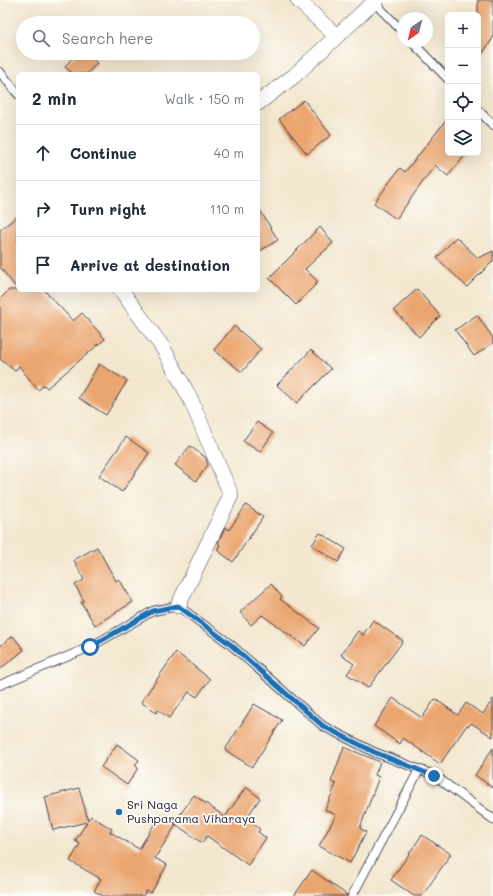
<!DOCTYPE html>
<meta charset="utf-8">
<style>
:root{--surface:#fff;--page:#f2f2f3;--text:#1f2937;--muted:#747a83;--line:#e0e1e3}
body{margin:0;font-family:Mali,sans-serif;background:var(--page);color:var(--text)}
.controls{position:absolute;right:12px;top:12px;display:grid;overflow:hidden;border-radius:6px;box-shadow:0 4px 16px #0002}
.controls button{width:36px;height:36px;display:grid;place-items:center;padding:0;border:0;border-bottom:1px solid var(--line);background:var(--surface);color:var(--text);font:20px sans-serif}
.compass{position:absolute;left:397px;top:12px;width:36px;height:36px;border-radius:50%;background:var(--surface);box-shadow:0 4px 16px #0002;rotate:215deg}
.stop{position:absolute;width:12px;height:12px;margin:-9px;border:3px solid #1f6fb2;border-radius:50%;background:#fff}
.stop.end{background:#1f6fb2;border-color:#fff;box-shadow:0 1px 4px #0008}
.list{margin:0;padding:0;list-style:none}
h2{display:flex;justify-content:space-between;align-items:center;height:52px;margin:0;padding:0 16px;font-size:17px}
h2 small{font-size:13px;font-weight:400;color:var(--muted)}
.list li{display:grid;grid-template-columns:26px 1fr auto;gap:12px;align-items:center;box-sizing:border-box;height:56px;padding:0 16px;border-top:1px solid var(--line)}
.list b{display:block;font-size:15px;white-space:nowrap}
.list em{font-size:13px;font-style:normal;color:var(--muted)}
.icon{flex:none;width:22px;height:22px;fill:none;stroke:currentColor;stroke-width:2;stroke-linecap:round;stroke-linejoin:round}
.map{position:relative;flex:none;width:493px;height:896px;overflow:hidden}
.search{position:absolute;background:var(--surface);box-shadow:0 4px 16px #0002;left:16px;top:16px;width:244px;height:44px;display:flex;align-items:center;gap:10px;box-sizing:border-box;padding:0 14px;border-radius:22px;color:var(--muted);font-size:15px}
.panel{position:absolute;background:var(--surface);box-shadow:0 4px 16px #0002;left:16px;top:72px;width:244px;height:220px;border-radius:6px}
.map>svg:first-child{display:block}
</style>
<div class="map">
<svg width="493" height="896" viewBox="0 0 493 896">
<rect width="100%" height="100%" fill="#fdfcf7"/>
<filter id="ink" filterUnits="userSpaceOnUse"><feTurbulence type="fractalNoise" baseFrequency=".025" numOctaves="2"/><feDisplacementMap in="SourceGraphic" scale="8" xChannelSelector="R" yChannelSelector="G"/><feConvolveMatrix kernelMatrix="1 2 1 2 8 2 1 2 1" color-interpolation-filters="sRGB"/></filter>
<filter id="wash" filterUnits="userSpaceOnUse"><feTurbulence type="fractalNoise" baseFrequency=".012" numOctaves="4" result="noise"/><feDisplacementMap in="SourceGraphic" scale="16" xChannelSelector="R" yChannelSelector="G"/><feGaussianBlur stdDeviation="0.9" result="paint"/><feColorMatrix in="noise" values="0 0 0 0 0 0 0 0 0 0 0 0 0 0 0 0 0 1.4 0 .05"/><feComposite in="paint" operator="in"/></filter>
<g filter="url(#wash)">
<rect width="100%" height="100%" fill="#f3e7cf"/>
<g id="blocks">
<g fill="#eba66f">
<polygon points="478,0 493,0 493,38 478,60"/>
<polygon points="76,53 86,53 97,63 87,74 73,74 65,67"/>
<polygon points="304,100 331,135 307,154 279,119"/>
<polygon points="448,118 448,153 467,153 448,176 435,165 396,219 374,203 400,168 405,172"/>
<polygon points="258,207 278,240 258,252"/>
<polygon points="18,216 18,290 0,267 0,230"/>
<polygon points="320,227 333,243 305,269 318,282 296,305 269,278"/>
<polygon points="456,237 478,258 493,251 493,261 467,287 437,258"/>
<polygon points="417,289 440,316 419,337 394,310"/>
<polygon points="9,290 44,290 73,321 82,313 105,339 47,388 44,385 38,390 19,366 15,371 0,359 0,299"/>
<polygon points="477,315 493,338 493,343 474,356 455,330"/>
<polygon points="234,326 261,349 242,372 214,350"/>
<polygon points="311,350 331,369 297,403 277,385"/>
<polygon points="99,364 127,381 106,415 79,398"/>
<polygon points="257,422 273,433 260,452 243,441"/>
<polygon points="126,437 149,453 122,492 99,476"/>
<polygon points="190,446 206,458 208,465 196,481 175,465"/>
<polygon points="246,505 263,517 233,562 217,550 220,545 218,543 225,527 229,530"/>
<polygon points="320,533 346,549 338,562 312,545"/>
<polygon points="97,547 116,581 119,579 133,602 95,625 81,602 84,601 75,585 84,580 74,560"/>
<polygon points="271,584 282,597 280,599 319,628 305,646 262,615 251,625 240,612"/>
<polygon points="373,620 403,641 368,688 347,674 354,664 341,655 358,631 363,635"/>
<polygon points="13,636 24,650 0,669 0,646"/>
<polygon points="176,652 210,679 197,697 189,692 169,718 158,710 156,713 141,702"/>
<polygon points="393,698 422,718 435,699 458,715 466,703 483,714 493,699 493,737 471,723 469,726 467,725 440,764 403,738 400,744 374,726"/>
<polygon points="254,704 282,720 252,767 225,750"/>
<polygon points="117,744 139,760 135,765 138,768 127,785 101,767"/>
<polygon points="344,747 380,762 375,775 379,777 360,828 366,832 350,863 319,846 336,815 325,810 336,784 331,782"/>
<polygon points="493,748 493,788 475,775"/>
<polygon points="246,787 260,798 246,819 260,829 258,832 266,838 248,865 207,836 202,843 174,823 194,795 225,817"/>
<polygon points="79,788 88,820 91,816 112,829 110,832 139,849 160,815 176,825 155,858 167,865 151,893 146,891 143,896 103,896 94,891 101,879 70,861 80,844 75,841 87,822 53,830 45,797"/>
<polygon points="422,835 451,854 422,896 414,896 391,880"/>
<polygon points="312,870 347,895 347,896 294,896"/>
</g>
</g>
</g>
<g filter="url(#ink)">
<use href="#blocks" fill-opacity="0" stroke="#414051" stroke-width="1"/>
<g fill="none" stroke-linecap="round" stroke-linejoin="round">
<defs>
<g id="service">
<polyline points="374,2 403,32"/>
<polyline points="412,42 448,79"/>
<polyline points="0,72 18,94"/>
<polyline points="478,110 493,125"/>
<polyline points="0,685 90,647 153,611 178,606 230,644 323,726 374,752 434,775 493,819"/>
<polyline points="352,896 419,770"/>
</g>
<g id="minor">
<polyline points="298,0 336,36"/>
<polyline points="258,103 294,76 376,0"/>
<polyline points="121,290 163,348 190,398 231,495 178,606"/>
</g>
</defs>
<use href="#service" stroke="#414051" stroke-width="10"/>
<use href="#minor" stroke="#414051" stroke-width="16"/>
<use href="#service" stroke="#fff" stroke-width="8"/>
<use href="#minor" stroke="#fff" stroke-width="15"/>
</g>
</g>
<g fill="none" stroke-linecap="round" stroke-linejoin="round" filter="url(#ink)">
<polyline stroke="#1f6fb2" stroke-width="5" points="90,647 153,611 178,606 230,644 323,726 374,752 434,776"/>
</g>
<circle fill="#1f6fb2" stroke="#fdfcf7" stroke-width="1.5" cx="119" cy="812" r="4"/>
<g text-anchor="middle" stroke-width="3.5" stroke-linejoin="round" paint-order="stroke">
<g font-size="12" fill="#22223b" stroke="#fdfcf7" text-anchor="start">
<text x="127" y="809">Sri Naga<tspan x="127" dy="14">Pushparama Viharaya</tspan></text>
</g>
</g>
</svg>
<div class="controls">
<button>+</button>
<button>−</button>
<button><svg class="icon" aria-label="locate" viewBox="0 0 24 24"><circle cx="12" cy="12" r="6"/><path d="M12 2v4M12 18v4M2 12h4M18 12h4"/></svg></button>
<button><svg class="icon" aria-label="layers" viewBox="0 0 24 24"><path d="M12 4l9 5-9 5-9-5zM3 14l9 5 9-5"/></svg></button>
</div>
<svg class="compass" viewBox="-18 -18 36 36"><path d="M0-13l5 13h-10z" fill="#e53935"/><path d="M0 13l5-13h-10z" fill="#747a83"/></svg>
<div class="stop" style="left:90px;top:647px"></div>
<div class="stop end" style="left:434px;top:776px"></div>
<div class="search"><svg class="icon" aria-label="search" viewBox="0 0 24 24"><circle cx="10" cy="10" r="6"/><path d="M15 15l6 6"/></svg>Search here</div>
<section class="panel">
<h2>2 min<small>Walk · 150 m</small></h2>
<ul class="list">
<li><svg class="icon" aria-label="ahead" viewBox="0 0 24 24"><path d="M12 20V5M6 11l6-6 6 6"/></svg><div><b>Continue</b></div><em>40 m</em></li>
<li><svg class="icon" aria-label="right" viewBox="0 0 24 24"><path d="M7 20v-9h11M14 6l5 5-5 5"/></svg><div><b>Turn right</b></div><em>110 m</em></li>
<li><svg class="icon" aria-label="arrive" viewBox="0 0 24 24"><path d="M6 21V4h12l-3 4 3 4H6"/></svg><div><b>Arrive at destination</b></div></li>
</ul>
</section>
</div>
